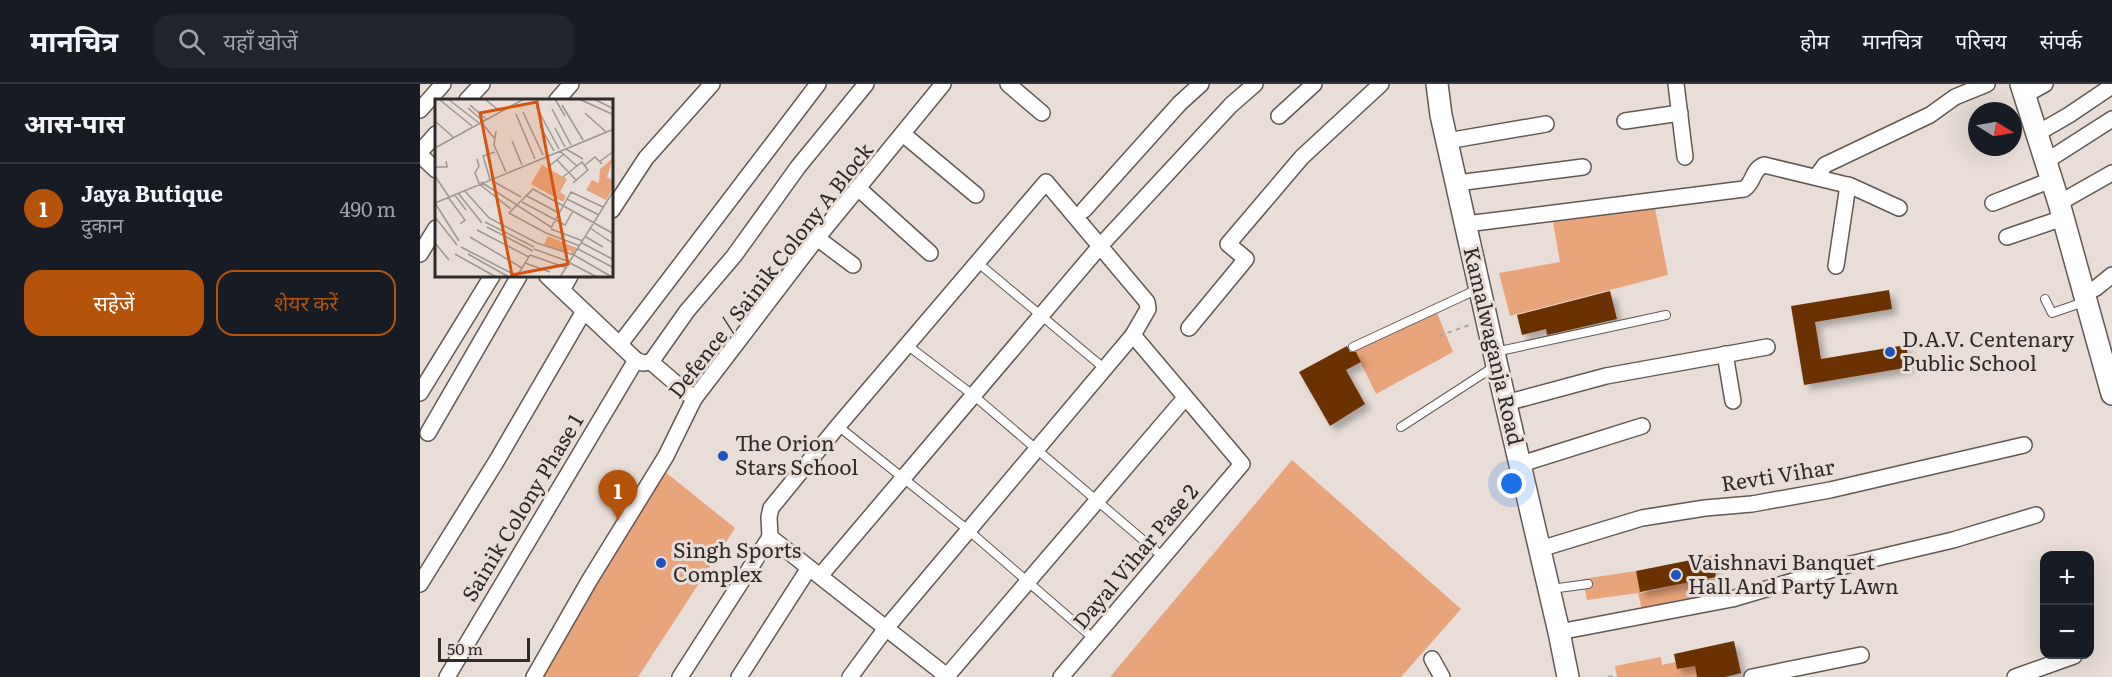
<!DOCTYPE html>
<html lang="hi">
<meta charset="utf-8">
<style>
:root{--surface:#171b24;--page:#20242c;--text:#f1f3f6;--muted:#9ea1a6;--line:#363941;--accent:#b45309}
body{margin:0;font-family:Literata,"Noto Sans Devanagari",serif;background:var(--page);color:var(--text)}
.controls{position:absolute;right:18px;bottom:18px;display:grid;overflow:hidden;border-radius:12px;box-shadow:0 6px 24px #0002}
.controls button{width:54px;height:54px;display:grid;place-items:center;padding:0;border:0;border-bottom:2px solid var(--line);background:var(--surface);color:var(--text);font:30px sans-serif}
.compass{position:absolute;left:1548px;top:18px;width:54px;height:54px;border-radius:50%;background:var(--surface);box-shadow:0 6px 24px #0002;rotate:101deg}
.scale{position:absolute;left:18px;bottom:15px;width:92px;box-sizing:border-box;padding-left:6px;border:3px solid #2e2a28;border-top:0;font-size:16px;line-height:21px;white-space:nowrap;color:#2e2a28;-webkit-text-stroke:4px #e8ded7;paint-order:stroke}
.you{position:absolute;left:1092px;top:400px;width:21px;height:21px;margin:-15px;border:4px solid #fff;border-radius:50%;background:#1a73e8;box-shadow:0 0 0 9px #1a73e833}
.badge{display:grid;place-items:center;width:39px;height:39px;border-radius:50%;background:var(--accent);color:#fff;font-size:20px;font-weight:700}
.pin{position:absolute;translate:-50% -50px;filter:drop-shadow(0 2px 3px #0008)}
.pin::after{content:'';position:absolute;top:32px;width:21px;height:18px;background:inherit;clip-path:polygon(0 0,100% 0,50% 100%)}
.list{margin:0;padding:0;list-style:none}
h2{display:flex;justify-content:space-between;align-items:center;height:78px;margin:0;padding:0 24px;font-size:26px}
h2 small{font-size:20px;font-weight:400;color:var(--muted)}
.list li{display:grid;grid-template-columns:39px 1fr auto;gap:18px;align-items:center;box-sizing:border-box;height:90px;padding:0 24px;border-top:2px solid var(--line)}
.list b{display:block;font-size:22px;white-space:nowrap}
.list p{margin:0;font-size:20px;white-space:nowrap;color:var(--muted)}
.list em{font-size:20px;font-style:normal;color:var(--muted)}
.actions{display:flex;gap:12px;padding:18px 24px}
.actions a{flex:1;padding:14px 0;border:2px solid var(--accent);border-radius:18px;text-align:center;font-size:21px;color:var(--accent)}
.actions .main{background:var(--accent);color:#fff}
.icon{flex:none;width:33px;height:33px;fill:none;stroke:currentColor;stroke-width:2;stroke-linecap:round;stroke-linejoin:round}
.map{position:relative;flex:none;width:1692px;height:593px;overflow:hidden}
header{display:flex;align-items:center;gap:36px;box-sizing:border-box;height:84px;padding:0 30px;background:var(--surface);border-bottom:2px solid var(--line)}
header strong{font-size:28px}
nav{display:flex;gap:33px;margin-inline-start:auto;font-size:21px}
.search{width:420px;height:54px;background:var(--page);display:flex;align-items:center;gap:15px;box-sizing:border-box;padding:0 21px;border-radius:18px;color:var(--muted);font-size:22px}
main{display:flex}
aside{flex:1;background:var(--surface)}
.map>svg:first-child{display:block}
</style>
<header>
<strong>मानचित्र</strong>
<div class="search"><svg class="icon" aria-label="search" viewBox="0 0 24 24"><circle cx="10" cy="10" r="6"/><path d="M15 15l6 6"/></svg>यहाँ खोजें</div>
<nav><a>होम</a><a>मानचित्र</a><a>परिचय</a><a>संपर्क</a></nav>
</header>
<main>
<aside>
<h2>आस-पास<small></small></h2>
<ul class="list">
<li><span class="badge">1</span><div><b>Jaya Butique</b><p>दुकान</p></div><em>490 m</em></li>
</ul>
<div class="actions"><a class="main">सहेजें</a><a>शेयर करें</a></div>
</aside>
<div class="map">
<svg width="1692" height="593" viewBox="0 0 1692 593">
<defs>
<filter id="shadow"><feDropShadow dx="5.5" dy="5.5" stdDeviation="3" flood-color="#0004"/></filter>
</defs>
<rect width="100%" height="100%" fill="#e8ded7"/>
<g fill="#e8a47b">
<polygon points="1234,119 1248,191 1090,232 1079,189 1140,178 1132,132"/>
<polygon points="1017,229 1033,268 956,310 935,267"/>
<polygon points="872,376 1041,525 981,593 690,593"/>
<polygon points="244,387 315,444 218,593 122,593"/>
<polygon points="1216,487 1221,509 1288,494 1292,512 1222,526 1218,509 1167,516 1163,495"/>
<polygon points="1241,573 1242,581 1256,578 1257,585 1275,582 1277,593 1197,593 1195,582"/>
</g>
<g fill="#6b3100" filter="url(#shadow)">
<polygon points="1469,206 1472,225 1395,238 1401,275 1486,261 1490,283 1384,301 1371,222"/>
<polygon points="1190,207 1197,235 1127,251 1126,245 1102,251 1097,231"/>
<polygon points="927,262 930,268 936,268 941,278 926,286 945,320 910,342 879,288"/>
<polygon points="1291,472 1296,493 1220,508 1216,487"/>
<polygon points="1314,557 1321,589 1305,593 1277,593 1275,582 1257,585 1254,570"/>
</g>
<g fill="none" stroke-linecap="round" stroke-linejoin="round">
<defs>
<g id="lane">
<polyline points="557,178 685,285"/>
<polyline points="1625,215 1632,229 1664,218"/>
<polyline points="487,261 553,311 743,473"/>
<polyline points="933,263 1058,205"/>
<polyline points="1075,268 1246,231"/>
<polyline points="418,342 548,446 674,555"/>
<polyline points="981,343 1075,282"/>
<polyline points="1131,505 1168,500"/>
</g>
<g id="street">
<polyline points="588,0 622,29"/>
<polyline points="1256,0 1265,73"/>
<polyline points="1605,11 1625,0"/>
<polyline points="47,16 62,0"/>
<polyline points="137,16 151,0"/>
<polyline points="0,26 23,0"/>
<polyline points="859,32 894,0"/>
<polyline points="1205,37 1260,29"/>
<polyline points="483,50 556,111"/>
<polyline points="1616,50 1649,31 1692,2"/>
<polyline points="1027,57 1126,40"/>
<polyline points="0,68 16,50"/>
<polyline points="0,71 16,86"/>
<polyline points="1625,78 1692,35"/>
<polyline points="1396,93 1405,81 1510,31 1535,13 1567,0"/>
<polyline points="1037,99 1163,83"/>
<polyline points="438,104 510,169"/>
<polyline points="1573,119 1631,96"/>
<polyline points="1639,119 1692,89"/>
<polyline points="192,126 226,74 292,0"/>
<polyline points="664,126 760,19 781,0"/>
<path d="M1046 140 1324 105C1334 99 1332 85 1344 81L1431 102 1479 124"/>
<polyline points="1587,153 1643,134"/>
<polyline points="397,154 433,181"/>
<polyline points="0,170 16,144"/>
<polyline points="1416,182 1428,101"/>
<polyline points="127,192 216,276 223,279 231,278 274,315"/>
<polyline points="142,206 150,192"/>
<polyline points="1663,210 1676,204 1692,191"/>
<polyline points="769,244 826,175 808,160 882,73 961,0"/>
<polyline points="200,260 398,0"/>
<polyline points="1305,270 1313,317"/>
<polyline points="231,278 267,227 314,172 378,83 446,0"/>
<polyline points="0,309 72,192"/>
<polyline points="1086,319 1186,292 1347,263"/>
<polyline points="8,349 99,192"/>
<polyline points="1101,380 1222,342"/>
<polyline points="1120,465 1222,434 1285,424 1332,420 1410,406 1604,361"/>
<polyline points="400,492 681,161 811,21 835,0"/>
<polyline points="0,500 76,378 164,227"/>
<polyline points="1139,548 1312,515 1431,480 1533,456 1616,431"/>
<polyline points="1012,575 1022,593"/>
<polyline points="527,592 765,314"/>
<polyline points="27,593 216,276"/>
<polyline points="114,593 169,497 246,372 274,315 397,154 523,0"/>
<polyline points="260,593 350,453"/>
<polyline points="319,593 389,484"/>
<polyline points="430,593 467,543 713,251"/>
<polyline points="528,593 350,453 349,433 351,424 418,342 626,98 727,218 728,225 713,251 822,380 641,593"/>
<polyline points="1332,593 1441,571"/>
<polyline points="1595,593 1654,572"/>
</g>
<g id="secondary">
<polyline points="1017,0 1021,31 1077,282 1139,548 1148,593"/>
<polyline points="1601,0 1639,119 1692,310"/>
</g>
</defs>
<use href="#lane" stroke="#625853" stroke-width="10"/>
<use href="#street" stroke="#625853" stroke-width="18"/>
<use href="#secondary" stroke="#625853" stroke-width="24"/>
<g stroke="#ada5a0" stroke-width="2" stroke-dasharray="4.5 4.5" stroke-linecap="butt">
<polyline points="1019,252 1052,240"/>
<polyline points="1188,593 1196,591"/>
</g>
<use href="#lane" stroke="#fff" stroke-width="8"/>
<use href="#street" stroke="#fff" stroke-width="15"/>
<use href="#secondary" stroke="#fff" stroke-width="21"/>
</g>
<g fill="#1e52bf" stroke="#e8ded7" stroke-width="2">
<circle cx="1470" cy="268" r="6"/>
<circle cx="303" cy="372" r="6"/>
<circle cx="241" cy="479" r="6"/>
<circle cx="1256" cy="491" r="6"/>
</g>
<g text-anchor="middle" stroke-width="6" stroke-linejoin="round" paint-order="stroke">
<g font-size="21" fill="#2e2a28" stroke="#e8ded7">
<text transform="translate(351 187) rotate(-52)" y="7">Defence / Sainik Colony A Block</text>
<text transform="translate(1073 262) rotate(77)" y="7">Kamalwaganja Road</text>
<text transform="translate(1358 392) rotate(-9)" y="7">Revti Vihar</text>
<text transform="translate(103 424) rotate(-59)" y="7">Sainik Colony Phase 1</text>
<text transform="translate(716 473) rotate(-50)" y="7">Dayal Vihar Pase 2</text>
</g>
<g font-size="21" fill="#2e2a28" stroke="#e8ded7" text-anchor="start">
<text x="1482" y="263">D.A.V. Centenary<tspan x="1482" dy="24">Public School</tspan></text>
<text x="315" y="367">The Orion<tspan x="315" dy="24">Stars School</tspan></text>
<text x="253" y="474">Singh Sports<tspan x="253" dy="24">Complex</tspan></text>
<text x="1268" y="486">Vaishnavi Banquet<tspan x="1268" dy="24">Hall And Party LAwn</tspan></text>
</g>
</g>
<g transform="translate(15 15)">
<rect width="178" height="178" fill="#e8ded7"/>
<path d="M178 59 172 78 178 81V89L171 101 151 91 157 81 164 84 165 70ZM107 66 132 80 125 93 131 97 128 103 96 85ZM113 137 142 149 138 156 134 150 133 154 109 145Z" fill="#e8a47b"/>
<path fill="none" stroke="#9e9691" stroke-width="1.5" d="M13 0 44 24M120 0 130 17M144 0 179 16M159 0 179 10M5 1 37 27M51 1 66 13M35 6 51 20M127 6 148 41M101 7 124 50M33 9 48 22M117 10 136 46M88 13 108 56M150 14 171 33M81 15 100 60M0 22 18 38M46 23 60 40M105 27 119 52M120 29 130 48M61 32 59 46 71 73M77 42 87 66M0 49 89 0M131 50 148 60M125 52 142 67M42 60 44 67 40 74 44 84M122 61 141 81M164 63 179 52M150 66 160 58 167 65M0 68H12L11 62M113 68 129 55M0 77 14 98M128 78 147 63 153 71 138 84M54 80 86 98M55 80 48 57 60 53M46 83 116 128M43 84 76 110M29 91 54 119 102 144 139 156 177 178M23 94 47 124M19 95 31 111M92 97 124 114M13 98 30 121 25 125M132 100 164 116M87 103 130 126 138 112M0 104 24 142M0 104 179 30M0 118 22 146M50 123 99 148M52 128 98 152M116 129 136 93 168 108M155 129 179 145M116 130 148 142M42 131 94 158M35 138 87 169M151 138 168 148M0 144 14 161M147 144 179 161M145 147 111 134 74 114 98 90 179 135M26 148 82 177M99 150 135 163M143 150 179 169M20 155 61 178M33 155 74 178M95 156 132 169M90 164 115 173M135 164 162 178M82 177 95 156M125 178 179 91"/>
<path fill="#d5540f" fill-opacity="0.15" stroke="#d5540f" stroke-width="3" d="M102 3 133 165 77 176 45 14Z"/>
<rect width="178" height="178" fill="none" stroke="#2e2a28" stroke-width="3"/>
</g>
</svg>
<div class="controls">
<button>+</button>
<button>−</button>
</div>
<svg class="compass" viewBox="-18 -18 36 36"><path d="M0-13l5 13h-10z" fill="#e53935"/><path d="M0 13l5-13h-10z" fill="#9ea1a6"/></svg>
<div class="scale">50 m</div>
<div class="you"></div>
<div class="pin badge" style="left:198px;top:436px">1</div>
</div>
</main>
